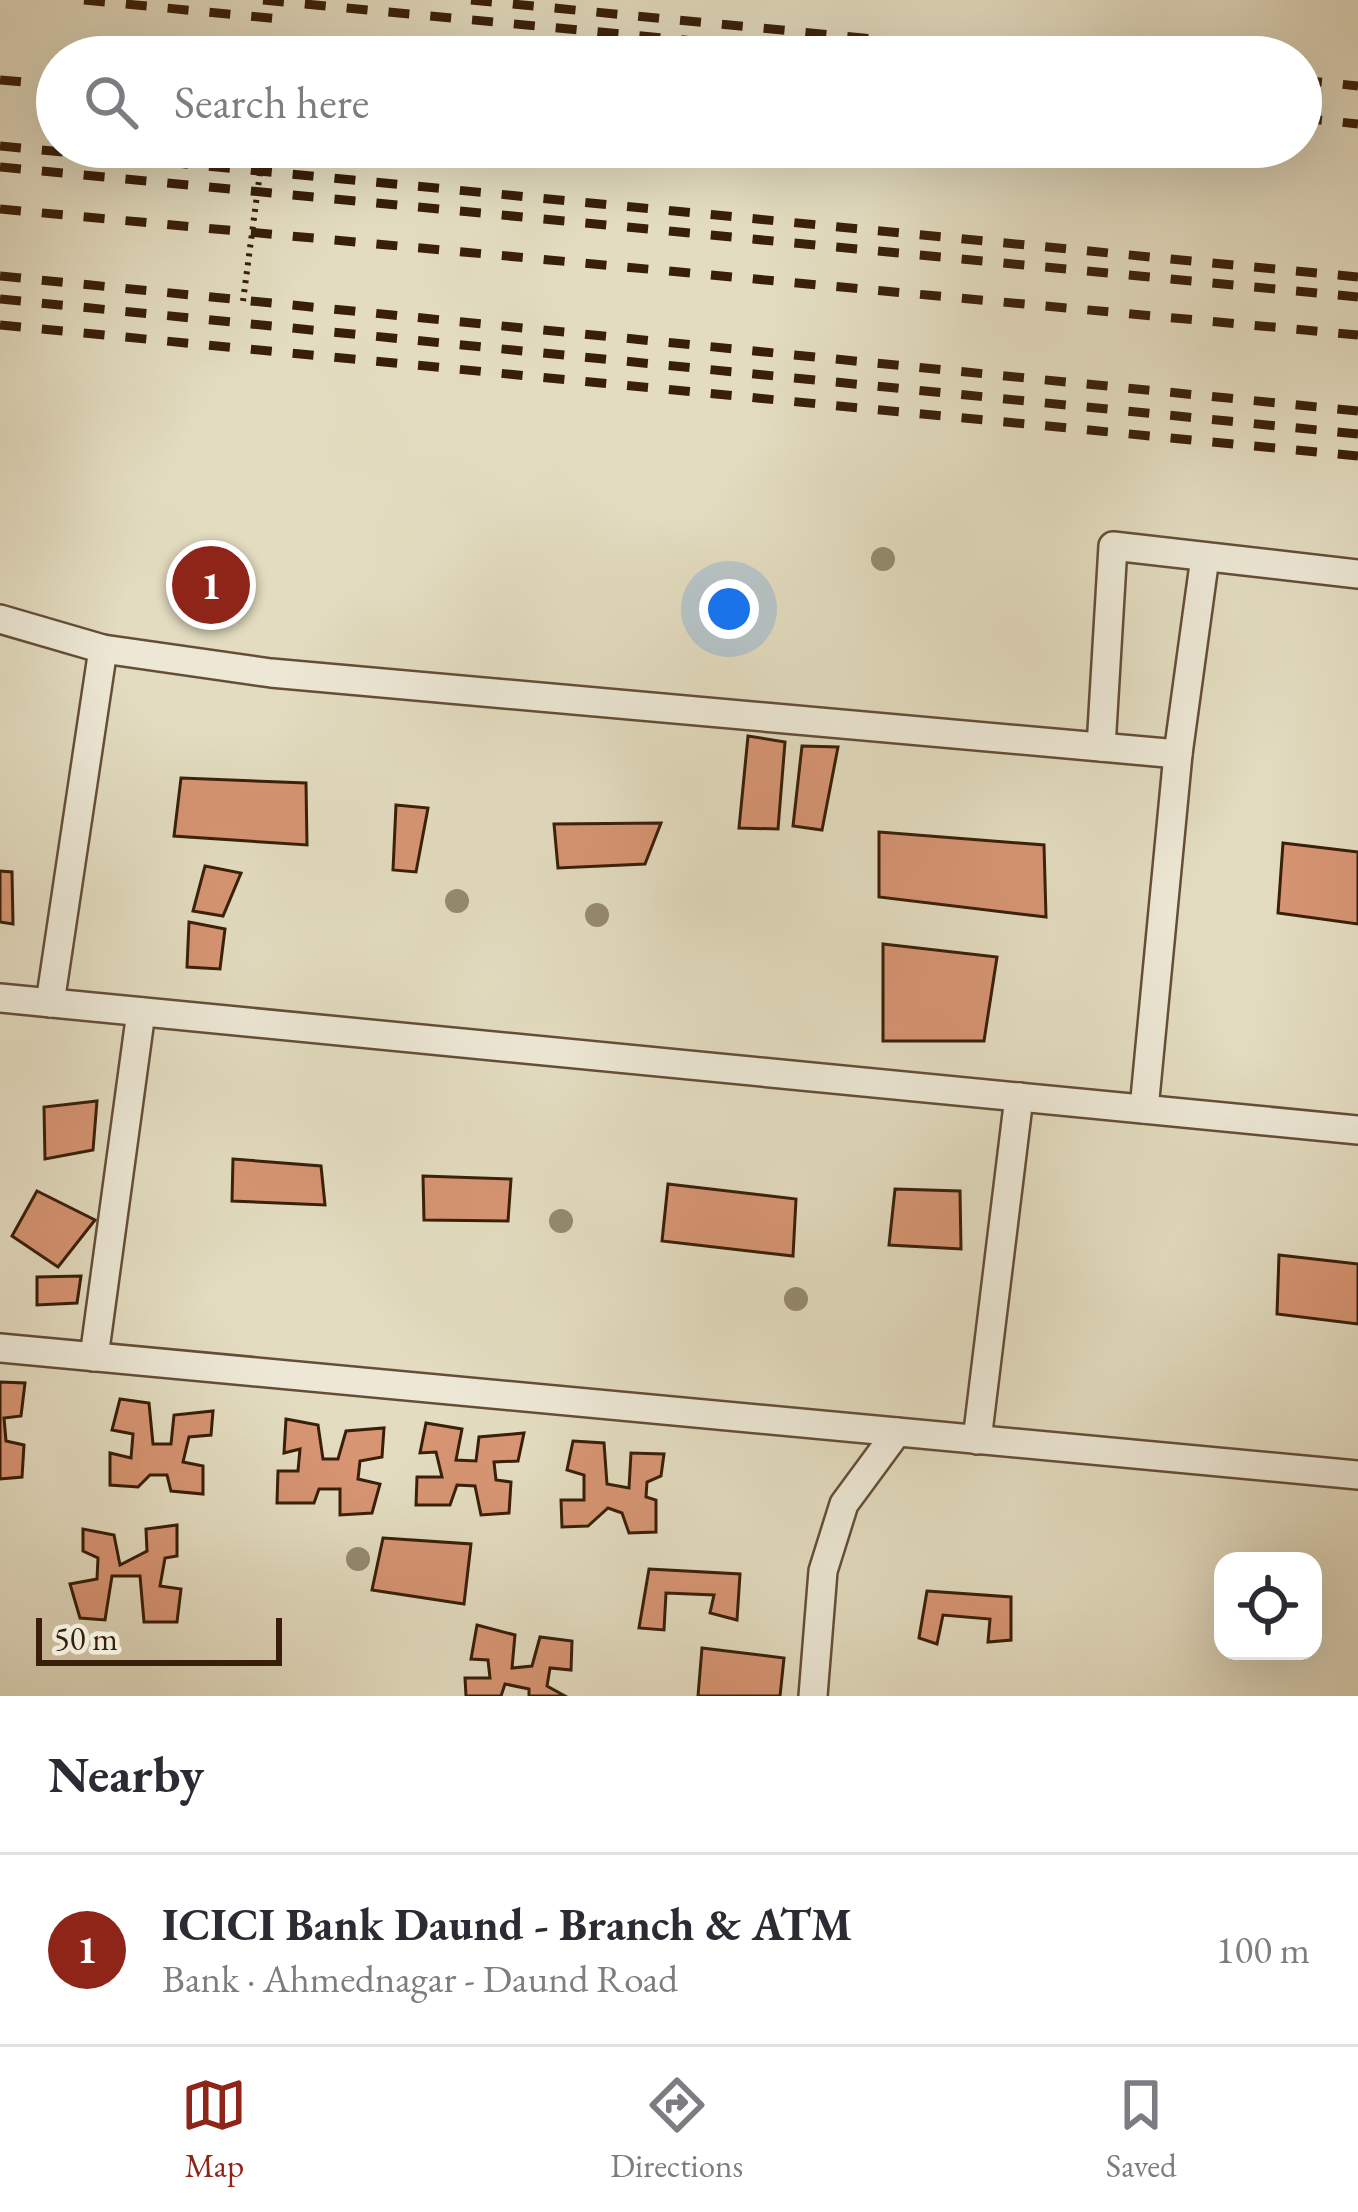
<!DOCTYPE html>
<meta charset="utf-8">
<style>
:root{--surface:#fff;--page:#f7f7f7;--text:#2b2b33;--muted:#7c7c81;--line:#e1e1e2;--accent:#8f2418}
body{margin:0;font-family:"EB Garamond",serif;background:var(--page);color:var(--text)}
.controls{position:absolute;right:36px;bottom:36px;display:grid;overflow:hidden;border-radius:24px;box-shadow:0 12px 48px #0002}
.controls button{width:108px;height:108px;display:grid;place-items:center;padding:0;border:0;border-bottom:3px solid var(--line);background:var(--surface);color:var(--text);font:60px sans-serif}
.scale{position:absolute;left:36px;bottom:30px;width:246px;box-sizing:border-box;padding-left:12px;border:6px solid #391f09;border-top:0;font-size:33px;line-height:42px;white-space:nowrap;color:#391f09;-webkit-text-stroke:9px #ede8d6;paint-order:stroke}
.you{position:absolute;left:729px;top:609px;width:42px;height:42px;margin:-30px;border:9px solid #fff;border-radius:50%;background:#1a73e8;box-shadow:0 0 0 18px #1a73e833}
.badge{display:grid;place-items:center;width:78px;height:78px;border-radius:50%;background:var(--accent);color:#fff;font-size:39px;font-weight:700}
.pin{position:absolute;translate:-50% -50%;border:6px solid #fff;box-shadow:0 3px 12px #0006}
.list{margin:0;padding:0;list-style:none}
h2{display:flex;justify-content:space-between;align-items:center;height:156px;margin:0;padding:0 48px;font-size:51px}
h2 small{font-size:39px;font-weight:400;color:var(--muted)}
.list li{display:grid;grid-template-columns:78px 1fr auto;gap:36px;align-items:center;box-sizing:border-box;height:192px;padding:0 48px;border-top:3px solid var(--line)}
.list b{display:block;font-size:45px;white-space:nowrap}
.list p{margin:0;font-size:39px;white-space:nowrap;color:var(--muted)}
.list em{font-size:39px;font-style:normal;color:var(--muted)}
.icon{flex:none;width:66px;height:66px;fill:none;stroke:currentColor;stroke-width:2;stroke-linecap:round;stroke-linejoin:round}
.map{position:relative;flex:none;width:1358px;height:1696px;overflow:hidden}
.search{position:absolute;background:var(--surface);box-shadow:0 12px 48px #0002;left:36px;right:36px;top:36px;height:132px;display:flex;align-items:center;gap:30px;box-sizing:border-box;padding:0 42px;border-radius:66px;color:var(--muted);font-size:45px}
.sheet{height:348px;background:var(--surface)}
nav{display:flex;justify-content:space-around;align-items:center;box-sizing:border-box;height:168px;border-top:3px solid var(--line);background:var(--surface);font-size:33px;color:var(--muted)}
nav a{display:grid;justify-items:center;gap:6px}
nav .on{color:var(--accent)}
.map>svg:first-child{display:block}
</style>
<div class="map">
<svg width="1358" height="1696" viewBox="0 0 1358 1696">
<rect width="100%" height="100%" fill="#e3dcc0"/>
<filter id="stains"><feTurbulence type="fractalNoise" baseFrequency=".00167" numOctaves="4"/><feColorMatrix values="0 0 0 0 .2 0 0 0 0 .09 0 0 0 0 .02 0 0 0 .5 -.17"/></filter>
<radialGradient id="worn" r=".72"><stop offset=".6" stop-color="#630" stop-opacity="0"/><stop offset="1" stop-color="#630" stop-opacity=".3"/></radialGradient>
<g fill="#d79573" stroke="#391f09" stroke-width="3">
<polygon points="748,736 785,742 778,829 739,828"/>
<polygon points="802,746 838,747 822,830 793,826"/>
<polygon points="181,778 306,783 307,845 174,836"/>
<polygon points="396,805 428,808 416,872 393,870"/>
<polygon points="661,823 645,864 558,868 554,824"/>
<polygon points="879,832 1044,845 1046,917 879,897"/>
<polygon points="1283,843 1358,852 1358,924 1278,913"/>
<polygon points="205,866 241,873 223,916 193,911"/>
<polygon points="0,871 12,872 13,924 0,922"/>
<polygon points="189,922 225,929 220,969 187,967"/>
<polygon points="883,944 997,957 984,1041 883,1041"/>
<polygon points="97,1101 93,1150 45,1159 44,1107"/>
<polygon points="233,1159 321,1166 325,1205 232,1201"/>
<polygon points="423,1176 511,1179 508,1221 424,1220"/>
<polygon points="668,1184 796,1199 793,1256 662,1241"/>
<polygon points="895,1189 960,1191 961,1249 889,1245"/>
<polygon points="37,1191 95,1220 58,1267 12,1236"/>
<polygon points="1279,1255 1358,1264 1358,1324 1277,1314"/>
<polygon points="81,1276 77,1303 37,1305 37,1277"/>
<polygon points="0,1382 25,1383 21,1416 4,1418 6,1441 24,1445 22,1477 0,1479"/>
<polygon points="120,1399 149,1403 153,1444 171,1444 174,1415 213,1411 211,1435 189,1437 183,1462 203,1466 203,1494 171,1491 167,1475 150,1475 138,1487 110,1485 110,1453 131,1458 133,1434 112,1430"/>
<polygon points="286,1419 318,1425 323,1459 338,1459 346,1431 384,1428 382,1457 360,1461 358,1479 380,1484 372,1513 340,1515 340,1489 319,1489 314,1503 277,1503 278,1471 298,1471 300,1449 284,1453"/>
<polygon points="426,1423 462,1429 456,1460 476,1461 479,1437 524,1433 518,1461 494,1462 496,1480 511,1482 509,1513 481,1515 475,1486 457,1485 450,1505 416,1505 417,1477 442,1477 436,1452 420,1453"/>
<polygon points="573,1441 604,1443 607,1484 629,1488 631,1453 664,1454 661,1476 647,1482 646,1497 656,1500 656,1532 629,1533 622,1513 608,1508 588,1526 562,1527 561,1500 584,1500 584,1475 567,1470"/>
<polygon points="177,1525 177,1556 165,1558 160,1586 181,1589 177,1622 144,1622 140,1576 112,1576 105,1620 80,1618 70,1584 97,1579 98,1558 83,1551 83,1529 114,1535 120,1565 147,1551 146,1529"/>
<polygon points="383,1538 471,1544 464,1604 372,1590"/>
<polygon points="649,1569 740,1574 737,1620 710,1613 714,1595 666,1593 664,1630 639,1628"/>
<polygon points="927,1591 1011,1597 1011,1640 988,1642 990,1619 943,1615 937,1644 919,1638"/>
<polygon points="477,1625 515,1635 512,1668 532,1666 540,1637 572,1641 571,1670 550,1668 547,1686 565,1696 529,1696 529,1689 505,1684 501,1696 466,1696 465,1678 490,1678 488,1660 471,1659"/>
<polygon points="702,1648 784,1658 780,1696 698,1696"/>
</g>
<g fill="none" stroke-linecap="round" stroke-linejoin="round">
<defs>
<g id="street">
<polyline points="0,619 103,649 271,673 1178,754"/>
<polyline points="1101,747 1113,546 1358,574"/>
<polyline points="0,998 1358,1130"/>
<polyline points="50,1003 103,649"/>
<polyline points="1144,1109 1178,754 1205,557"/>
<polyline points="0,1348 1358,1475"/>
<polyline points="94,1357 141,1012"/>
<polyline points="977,1440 1019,1097"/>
<polyline points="813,1696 823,1571 844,1504 897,1432"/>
</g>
</defs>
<use href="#street" stroke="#644e37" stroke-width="32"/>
<use href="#street" stroke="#ede8d6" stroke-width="27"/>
<g stroke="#391f09" stroke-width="9" stroke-dasharray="21 21" stroke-linecap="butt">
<polyline points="84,0 290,20"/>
<polyline points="263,0 862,57"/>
<polyline points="471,0 1060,57"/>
<polyline points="0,80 57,85"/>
<polyline points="1301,80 1358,86"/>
<polyline points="1301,118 1358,124"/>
<polyline points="0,146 1358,277"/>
<polyline points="0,167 1358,297"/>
<polyline points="0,209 1358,335"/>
<polyline points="0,276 1358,411"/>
<polyline points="0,299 1358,434"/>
<polyline points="0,325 1358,456"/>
</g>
<polyline stroke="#391f09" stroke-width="6" stroke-dasharray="3 6" stroke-linecap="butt" points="243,301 263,150"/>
</g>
<g fill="#958b6f">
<circle cx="883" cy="559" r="12"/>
<circle cx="457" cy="901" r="12"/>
<circle cx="597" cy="915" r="12"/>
<circle cx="561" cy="1221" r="12"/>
<circle cx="796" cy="1299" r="12"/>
<circle cx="358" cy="1559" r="12"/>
</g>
<rect width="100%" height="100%" filter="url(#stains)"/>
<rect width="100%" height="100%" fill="url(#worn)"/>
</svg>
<div class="controls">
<button><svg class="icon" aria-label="locate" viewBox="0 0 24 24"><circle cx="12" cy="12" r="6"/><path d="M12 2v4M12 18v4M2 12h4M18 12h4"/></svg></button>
</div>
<div class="scale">50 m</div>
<div class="you"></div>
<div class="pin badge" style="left:211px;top:585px">1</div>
<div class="search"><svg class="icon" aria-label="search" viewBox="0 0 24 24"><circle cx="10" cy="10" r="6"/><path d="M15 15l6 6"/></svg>Search here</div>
</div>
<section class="sheet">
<h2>Nearby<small></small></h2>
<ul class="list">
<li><span class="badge">1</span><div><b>ICICI Bank Daund - Branch &amp; ATM</b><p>Bank · Ahmednagar - Daund Road</p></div><em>100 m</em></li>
</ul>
</section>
<nav>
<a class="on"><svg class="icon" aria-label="map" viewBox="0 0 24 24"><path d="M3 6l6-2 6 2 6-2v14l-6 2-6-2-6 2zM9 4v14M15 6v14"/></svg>Map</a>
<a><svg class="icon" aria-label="directions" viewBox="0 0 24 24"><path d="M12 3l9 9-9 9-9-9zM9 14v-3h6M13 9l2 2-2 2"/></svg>Directions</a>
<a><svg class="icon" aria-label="saved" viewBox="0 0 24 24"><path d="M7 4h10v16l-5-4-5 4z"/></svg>Saved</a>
</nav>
